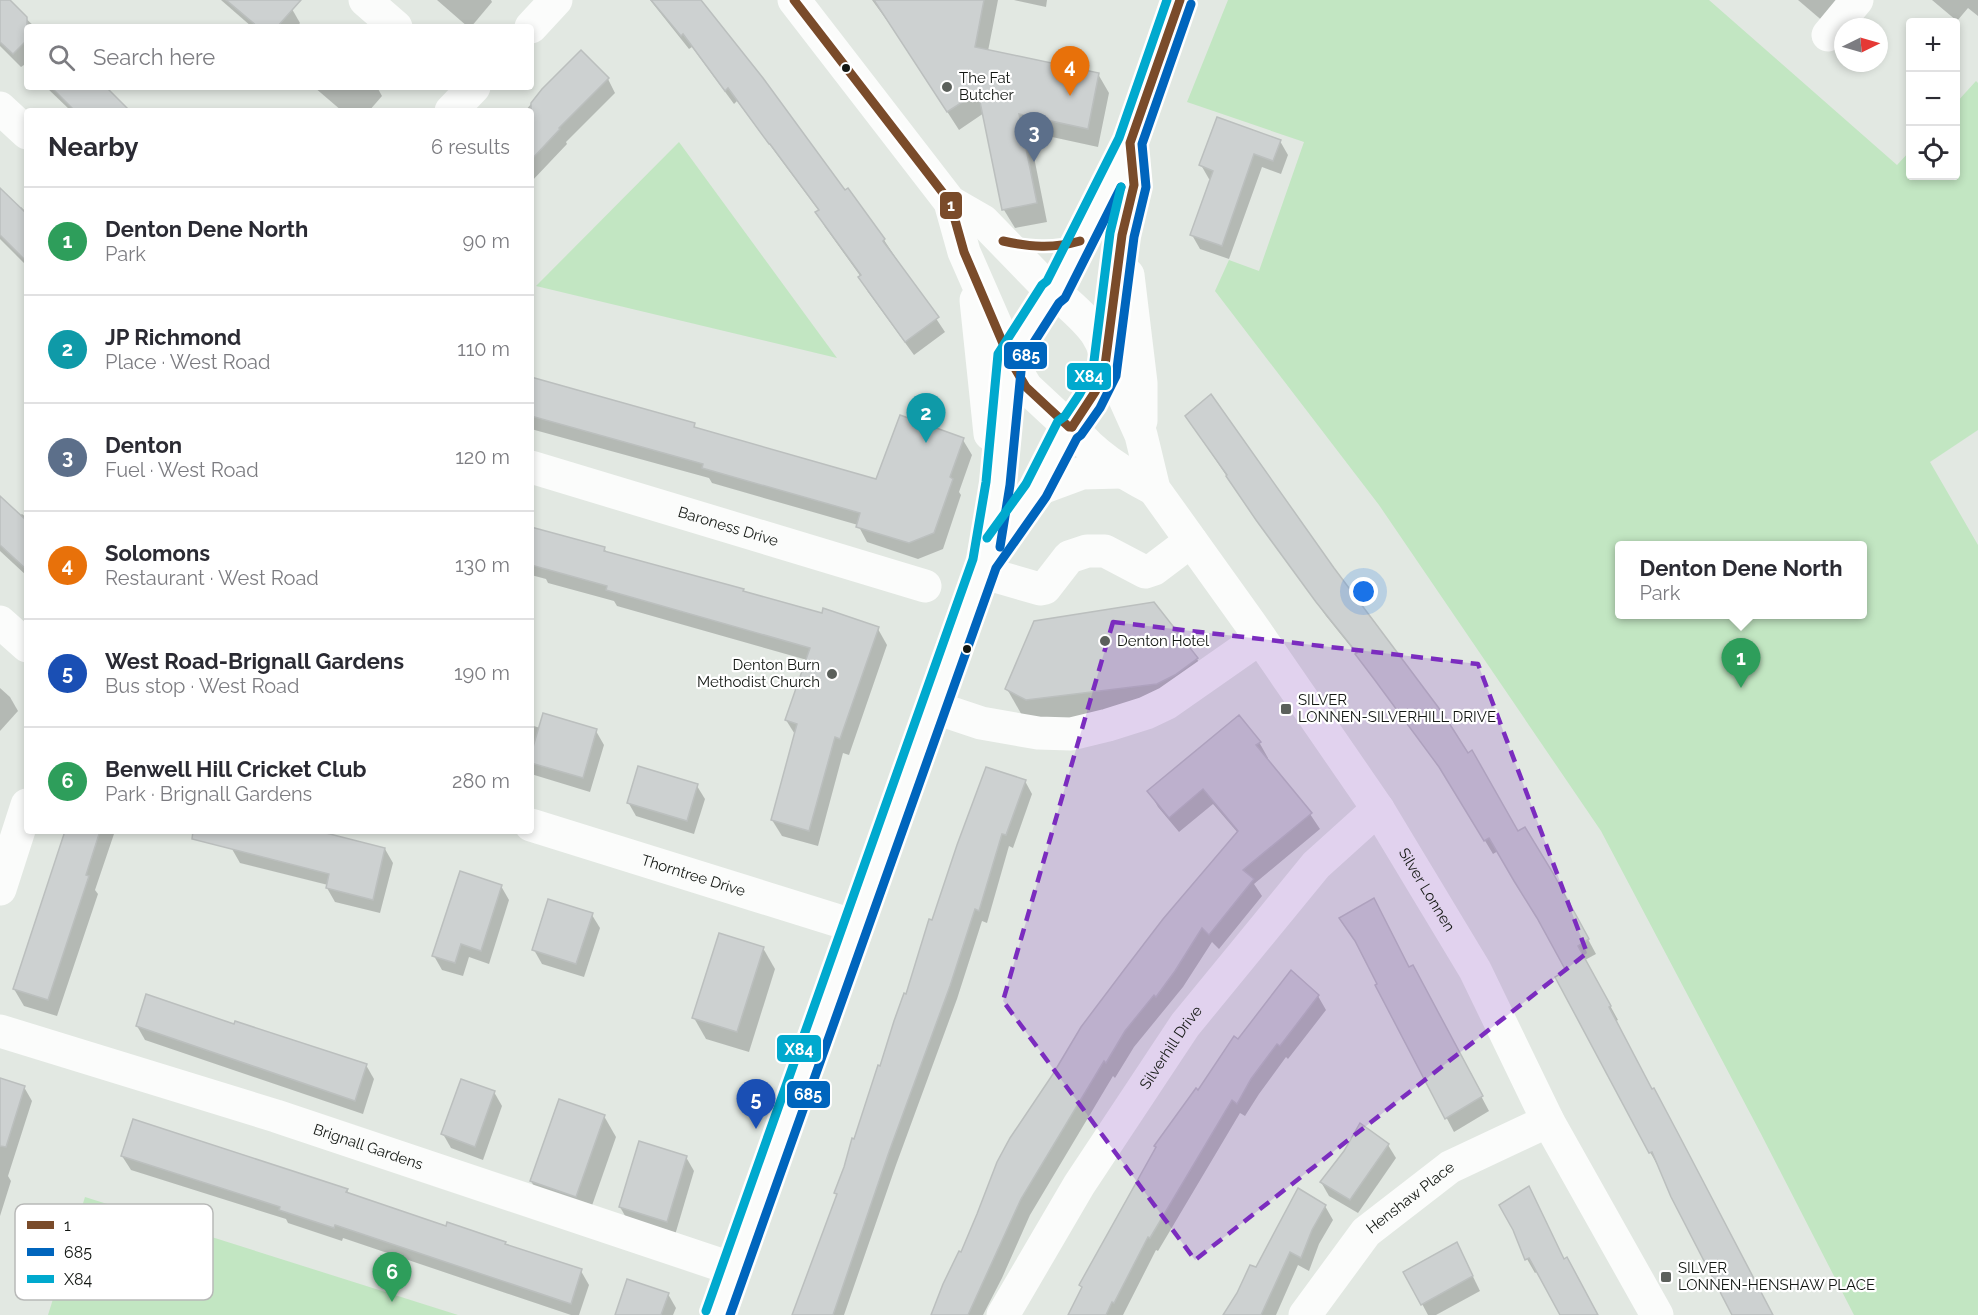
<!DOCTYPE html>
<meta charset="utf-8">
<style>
:root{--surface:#fff;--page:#f7f7f7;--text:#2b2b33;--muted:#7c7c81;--line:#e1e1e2;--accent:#1a73e8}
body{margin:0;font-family:Raleway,sans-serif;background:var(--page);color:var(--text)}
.controls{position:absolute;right:18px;top:18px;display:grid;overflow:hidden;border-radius:6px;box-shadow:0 3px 9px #0003}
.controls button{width:54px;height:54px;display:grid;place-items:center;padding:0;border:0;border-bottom:2px solid var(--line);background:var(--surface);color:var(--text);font:30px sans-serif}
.compass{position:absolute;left:1834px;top:18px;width:54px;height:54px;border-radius:50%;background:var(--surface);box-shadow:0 3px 9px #0003;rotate:85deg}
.you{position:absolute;left:1364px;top:592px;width:21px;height:21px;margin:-15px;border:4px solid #fff;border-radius:50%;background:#1a73e8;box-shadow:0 0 0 9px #1a73e833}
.badge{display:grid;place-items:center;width:39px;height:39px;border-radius:50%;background:var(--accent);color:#fff;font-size:20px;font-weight:700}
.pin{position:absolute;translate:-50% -50px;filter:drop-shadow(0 2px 3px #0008)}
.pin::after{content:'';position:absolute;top:32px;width:21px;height:18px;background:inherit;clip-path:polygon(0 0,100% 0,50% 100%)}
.popup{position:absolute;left:1615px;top:541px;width:252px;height:78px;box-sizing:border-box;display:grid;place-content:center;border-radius:6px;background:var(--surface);filter:drop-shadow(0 2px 4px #0005);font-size:20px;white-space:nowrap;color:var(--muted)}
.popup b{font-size:22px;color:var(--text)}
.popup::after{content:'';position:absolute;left:50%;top:100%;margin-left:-12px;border:12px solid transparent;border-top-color:var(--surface)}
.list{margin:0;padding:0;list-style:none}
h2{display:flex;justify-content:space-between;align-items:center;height:78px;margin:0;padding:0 24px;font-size:26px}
h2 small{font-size:20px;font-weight:400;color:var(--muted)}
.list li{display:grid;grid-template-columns:39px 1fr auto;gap:18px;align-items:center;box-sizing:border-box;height:108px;padding:0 24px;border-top:2px solid var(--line)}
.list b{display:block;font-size:22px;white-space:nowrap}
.list p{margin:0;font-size:20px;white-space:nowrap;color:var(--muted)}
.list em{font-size:20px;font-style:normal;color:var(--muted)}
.icon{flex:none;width:33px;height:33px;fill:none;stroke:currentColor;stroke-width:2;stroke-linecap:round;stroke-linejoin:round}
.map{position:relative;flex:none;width:1978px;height:1315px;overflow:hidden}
.search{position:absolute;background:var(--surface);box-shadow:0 3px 9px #0003;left:24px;top:24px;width:510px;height:66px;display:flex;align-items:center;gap:15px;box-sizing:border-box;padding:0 21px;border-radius:6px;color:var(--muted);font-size:22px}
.panel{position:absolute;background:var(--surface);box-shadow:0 3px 9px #0003;left:24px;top:108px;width:510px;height:726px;border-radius:6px}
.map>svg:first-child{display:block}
</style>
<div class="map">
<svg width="1978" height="1315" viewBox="0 0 1978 1315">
<rect width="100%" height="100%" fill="#e2e8e2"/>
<g fill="#c2e6c2" fill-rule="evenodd">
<path d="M1228 0H1709L1897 165 1910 151V176H1956V103L1976 81 1978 83V430L1930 462 1978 545V1315H1854L1760 1132 1601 831 1379 505 1215 291 1229 260 1259 271 1304 142 1187 102ZM1620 546H1862V614H1620Z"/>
<polygon points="679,142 837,358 536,286"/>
<polygon points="85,1197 458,1315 48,1315"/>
</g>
<g fill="#0003">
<polygon points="0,0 6,0 35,27 27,27 27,68 24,65 21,67 0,46"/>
<polygon points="221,0 281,0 292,9 300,23 297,27 252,27"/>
<polygon points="437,0 491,0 492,2 471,27 468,27"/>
<polygon points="650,0 699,0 845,192 847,190 884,240 945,332 914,355 868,292 860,278 861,277 825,227 817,213 819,211 737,101 734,104 692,47 689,49"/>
<polygon points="872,0 998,0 988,51 1098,74 1109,93 1098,147 1029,132 1047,222 1015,228 1004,210 984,113 959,130 899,37"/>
<polygon points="1014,0 1047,0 1046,7"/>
<polygon points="1798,0 1857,0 1832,29"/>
<polygon points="1978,0 1978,16 1968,8 1957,21 1932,0"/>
<polygon points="608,79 615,93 566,142 567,144 531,182 531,111 525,111 543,90"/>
<polygon points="46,87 100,87 127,111 71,111"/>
<polygon points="314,87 377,87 382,96 369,111 342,111"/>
<polygon points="1280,141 1288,155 1281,174 1262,167 1229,259 1200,249 1192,235 1211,180 1209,179 1201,165"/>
<polygon points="0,190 19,208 21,207 27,213 27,266 0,239"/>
<polygon points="531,380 694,425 697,430 877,481 963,440 972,455 959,492 961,495 943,549 918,559 867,542 858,525 712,483 709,478 531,429"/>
<polygon points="1187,417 1561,889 1596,954 1585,960 1618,1020 1616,1021 1652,1091 1772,1315 1733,1315 1659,1165 1658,1166 1650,1152 1568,972 1544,927 1498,851 1493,854 1449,781 1359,657 1326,616 1236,490"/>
<polygon points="0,498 19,516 22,514 27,518 27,576 0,551"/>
<polygon points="531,526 535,530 604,548 607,553 878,629 887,645 849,755 843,753 818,846 782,836 772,820 796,736 786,720 807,660 617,606 614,601 548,583 546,579 531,575"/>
<polygon points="1154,604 1197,659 1213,687 1043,728 1023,717 1007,689"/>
<polygon points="0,688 10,697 18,711 0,731"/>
<polygon points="531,725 540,728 596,731 604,745 590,792 531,774"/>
<polygon points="1259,742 1268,758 1266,760 1310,814 1320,829 1254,884 1262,896 1219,949 1212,942 1183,987 1134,1047 1115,1078 1113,1076 1030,1215 1002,1278 983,1315 933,1315 961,1254 1238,833 1213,804 1179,832 1158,807 1149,791"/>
<polygon points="1025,781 1032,794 1013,848 1009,846 987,923 982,921 957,999 896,1165 844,1315 794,1315 838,1196 836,1193 933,922"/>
<polygon points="697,786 705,799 694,834 636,816 628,802"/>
<polygon points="66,831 115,831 95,890 98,894 57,1016 24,1006 14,989"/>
<polygon points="236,831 312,831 385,849 393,863 380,913 335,902 327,888 328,885 240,863 232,849"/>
<polygon points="501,886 509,900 489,964 469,957 463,976 442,970 434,956"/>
<polygon points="592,915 600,928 584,977 542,964 534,950"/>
<polygon points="1349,932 1409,968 1420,981 1489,1111 1454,1132 1377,986 1379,984 1361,950"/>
<polygon points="763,948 775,969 749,1052 706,1039 694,1018"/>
<polygon points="1318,996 1326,1010 1288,1059 1286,1057 1259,1094 1245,1116 1240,1113 1158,1251 1156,1250 1123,1315 1070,1315 1083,1288 1081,1285 1198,1092 1238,1041"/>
<polygon points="137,1026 235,1026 366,1065 374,1079 363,1114 145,1040"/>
<polygon points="0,1080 24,1087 32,1101 8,1176 11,1181 0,1216"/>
<polygon points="494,1092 502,1106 483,1160 451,1148 443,1134"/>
<polygon points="604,1116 616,1137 588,1217 543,1202 531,1181"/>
<polygon points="1388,1145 1396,1158 1358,1213 1329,1196 1321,1182"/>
<polygon points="122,1156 347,1190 349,1195 447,1228 505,1243 506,1246 581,1271 589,1285 579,1315 571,1315 343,1238 342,1241 288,1223 286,1219 131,1170"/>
<polygon points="686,1157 694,1171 675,1235 628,1221 620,1207"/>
<polygon points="1529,1188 1564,1260 1567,1259 1598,1315 1562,1315 1538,1271 1535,1273 1527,1259"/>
<polygon points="1325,1206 1333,1220 1319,1244 1309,1271 1298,1265 1276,1315 1225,1315 1256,1269"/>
<polygon points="1464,1258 1480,1291 1436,1315 1428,1315 1405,1272"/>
<polygon points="668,1294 676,1308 673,1315 616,1315"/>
</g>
<g fill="#cdd1d1" stroke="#bbbfbe" stroke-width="1.5">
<polygon points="0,0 10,0 27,17 27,40 13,54 0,42"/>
<polygon points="226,0 301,0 277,27 258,27"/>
<polygon points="651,0 701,0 763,78 845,190 848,188 885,239 883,241 939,317 905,342 858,277 861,275 815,212 819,210 770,144 769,144 728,88 725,91 683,34 681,36"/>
<polygon points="874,0 984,0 975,47 1099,73 1088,129 1019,114 1037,203 1002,210 978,92 947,112"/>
<polygon points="581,50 609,78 559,128 560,129 531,160 531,103 542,89"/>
<polygon points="51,87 106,87 130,111 75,111"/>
<polygon points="1217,117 1281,140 1273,161 1254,154 1222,246 1190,235 1213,171 1199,165"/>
<polygon points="0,188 27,214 27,262 0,235"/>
<polygon points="531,377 695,423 694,427 876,479 900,415 964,438 950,477 953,479 934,533 909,543 856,527 860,513 702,468 703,464 531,416"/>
<polygon points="1211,394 1334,568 1444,715 1468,753 1472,750 1518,831 1525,827 1553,873 1589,939 1578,946 1611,1006 1609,1007 1652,1089 1654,1088 1681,1139 1773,1315 1732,1315 1671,1197 1652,1152 1649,1153 1555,977 1566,971 1537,918 1514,881 1489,838 1484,841 1439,767 1374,679 1355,654 1357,653 1316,602 1256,520 1226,476 1227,475 1185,416"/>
<polygon points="0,496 27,521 27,570 0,545"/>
<polygon points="531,527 605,547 604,551 744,589 743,591 822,613 823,608 879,627 840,739 835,737 809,831 771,820 797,724 785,720 810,648 606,590 607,586 531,565"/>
<polygon points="1154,602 1198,658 1175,675 1157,684 1026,700 1005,689 1034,621"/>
<polygon points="543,713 597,729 583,778 531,763 531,754"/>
<polygon points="1239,715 1261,742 1256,745 1312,813 1243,870 1254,879 1209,935 1202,928 1175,971 1156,997 1154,995 1125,1031 1106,1063 1104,1061 1021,1199 968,1315 931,1315 943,1284 959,1251 961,1252 977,1214 997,1162 1010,1138 1053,1074 1081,1027 1124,970 1163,919 1238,831 1203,789 1169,818 1147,791"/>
<polygon points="638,766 698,784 687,821 627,803"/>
<polygon points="986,767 1026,780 1006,835 1002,834 979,911 975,909 950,986 889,1152 833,1315 792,1315 837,1194 834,1193 844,1167 852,1138 854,1139 878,1065 880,1066 894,1021 904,993 906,994 929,919 932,920 957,845"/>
<polygon points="65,831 100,831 86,875 89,876 48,1000 13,989"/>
<polygon points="193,831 318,831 385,848 373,900 326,888 329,874 192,839"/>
<polygon points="460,871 502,885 481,951 461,944 455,963 432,956"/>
<polygon points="1374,898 1409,967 1413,965 1483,1096 1445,1119 1375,985 1377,984 1355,941 1339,918"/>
<polygon points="548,899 593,913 576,964 532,950"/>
<polygon points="719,933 764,947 737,1032 692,1018"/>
<polygon points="1291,970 1319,995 1280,1046 1277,1044 1251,1079 1237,1104 1232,1100 1150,1238 1148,1237 1114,1303 1112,1302 1106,1315 1068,1315 1082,1287 1079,1285 1156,1147 1154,1146 1196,1088 1198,1090 1234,1036 1238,1039"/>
<polygon points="146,994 234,1024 235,1021 367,1064 355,1101 136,1026"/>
<polygon points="0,1078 25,1086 6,1147 0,1146"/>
<polygon points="461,1079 495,1091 475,1147 441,1134"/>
<polygon points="559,1099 605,1115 576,1197 530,1181"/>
<polygon points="133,1119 348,1189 346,1192 446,1226 447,1222 506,1242 505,1244 582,1269 571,1304 335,1225 334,1228 279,1210 280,1207 121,1156"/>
<polygon points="1360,1123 1389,1144 1350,1200 1320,1182 1344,1151"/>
<polygon points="639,1141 687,1156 667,1222 619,1207"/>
<polygon points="1529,1186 1564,1259 1567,1257 1598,1315 1560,1315 1529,1258 1525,1260 1513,1230 1499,1205"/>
<polygon points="1298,1188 1326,1205 1312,1230 1301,1258 1290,1252 1261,1315 1223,1315 1237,1293 1250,1265 1256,1267"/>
<polygon points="1457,1242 1473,1276 1421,1305 1403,1272"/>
<polygon points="627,1279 669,1293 661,1315 615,1315"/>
</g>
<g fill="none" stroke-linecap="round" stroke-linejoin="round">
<g stroke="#fbfcfb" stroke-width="33">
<polyline points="365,0 396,27"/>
<polyline points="531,27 556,0"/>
<polyline points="1828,35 1857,0"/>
<polyline points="0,108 27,133"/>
<polyline points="451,111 474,87"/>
<path id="s1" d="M531 467 925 586"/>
<polyline points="981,572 1040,589 1045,588 1069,557 1087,551 1105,551 1145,572 1154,569 1191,541"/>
<polyline points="0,622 27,646"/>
<polyline points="933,707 981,723 1038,733 1071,734 1108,725 1146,713 1167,703 1260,638"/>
<path id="s2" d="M531 825 855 926"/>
<polyline points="0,889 27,805"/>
<path id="s3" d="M0 1031 276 1116 733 1269"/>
<path id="s4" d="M1003 1315 1079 1185 1185 1025 1316 865 1378 809"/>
<path id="s5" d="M1305 1315 1366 1232 1450 1167 1548 1121"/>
</g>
<g stroke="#fbfcfb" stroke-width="33">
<polyline points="794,0 950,202 964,252 1010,357"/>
<polyline points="950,202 983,221 1052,292"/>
<polyline points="1128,275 1141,383 1141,421"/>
<polyline points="1055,292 1130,143 1180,0"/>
<path d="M1055 292C1077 313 1116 339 1103 375 1097 393 1082 411 1072 427"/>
<polyline points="976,300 990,434"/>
<polyline points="1106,353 1122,235 1134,185 1130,143"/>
<path id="s6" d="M1106 357 1141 435 1154 489 1250 623 1378 809 1475 970 1548 1121 1657 1315"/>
<polyline points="1010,360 1026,387 1069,427 1072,427"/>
<path d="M1072 427C1093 455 1123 473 1154 489"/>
<polyline points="1036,490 1082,473 1121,472"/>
<polyline points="990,555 1036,490 1069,427"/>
<polyline points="717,1315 985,562 998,484 1010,357 1052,292 1055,292"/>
</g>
<defs>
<g id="bus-1">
<polyline points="794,0 950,202 964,252 1010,360 1026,387 1069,427 1072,427"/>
<path d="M1003 241C1030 247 1053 249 1080 241"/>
<polyline points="1072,427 1095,392 1104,373 1122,235 1134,185 1130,143 1180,0"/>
</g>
<g id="bus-2">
<polyline points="1000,547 1010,485 1022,361 1059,303 1065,298 1121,187"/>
<polyline points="730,1315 996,568 1046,497 1077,438 1081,435 1100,408 1116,376 1134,237 1146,187 1142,144 1191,4"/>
</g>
<g id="bus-3">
<polyline points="987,538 1026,484 1058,421 1065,416 1079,395 1093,369 1110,233 1121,187"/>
<polyline points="706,1311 973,559 986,482 998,354 1042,285 1047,281 1119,138 1167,0"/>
</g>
</defs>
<use href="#bus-1" stroke="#fff" stroke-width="14"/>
<use href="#bus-2" stroke="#fff" stroke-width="14"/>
<use href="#bus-3" stroke="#fff" stroke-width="14"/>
<use href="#bus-1" stroke="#7a4b2a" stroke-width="9"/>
<use href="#bus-2" stroke="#0065bd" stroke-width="9"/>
<use href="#bus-3" stroke="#00a9ce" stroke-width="9"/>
</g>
<path fill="#7b2cbf" fill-opacity="0.2" stroke="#7b2cbf" stroke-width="4.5" stroke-dasharray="12 8" stroke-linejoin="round" d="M1113 622 1478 664 1587 953 1195 1260 1003 1001Z"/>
<g fill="#131713" stroke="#fff" stroke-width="2">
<circle cx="846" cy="68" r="5"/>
<circle cx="967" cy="649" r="5"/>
</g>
<g fill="#5b605b" stroke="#fff" stroke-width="2">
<circle cx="947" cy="87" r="6"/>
<circle cx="1105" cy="641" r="6"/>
<circle cx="832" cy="674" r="6"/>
<rect x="1280" y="703" width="12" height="12" rx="3"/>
<rect x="1660" y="1271" width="12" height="12" rx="3"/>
</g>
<g text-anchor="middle" stroke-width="4.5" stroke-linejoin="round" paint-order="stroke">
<g font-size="15" fill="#131713" stroke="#fff" text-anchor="start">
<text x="959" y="83">The Fat<tspan x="959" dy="17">Butcher</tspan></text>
<text x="1117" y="646">Denton Hotel</text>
<text x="820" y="670" text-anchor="end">Denton Burn<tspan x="820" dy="17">Methodist Church</tspan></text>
<text x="1298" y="705">SILVER<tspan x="1298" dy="17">LONNEN-SILVERHILL DRIVE</tspan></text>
<text x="1678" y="1273">SILVER<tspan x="1678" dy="17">LONNEN-HENSHAW PLACE</tspan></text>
</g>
<g font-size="15" fill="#131713" stroke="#fff">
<text dy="5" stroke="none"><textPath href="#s1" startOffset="206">Baroness Drive</textPath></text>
<text dy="5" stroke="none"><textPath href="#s2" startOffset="170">Thorntree Drive</textPath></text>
<text dy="5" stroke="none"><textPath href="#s6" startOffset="626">Silver Lonnen</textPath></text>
<text dy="5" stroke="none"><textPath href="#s4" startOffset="316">Silverhill Drive</textPath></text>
<text dy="5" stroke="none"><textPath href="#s3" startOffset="386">Brignall Gardens</textPath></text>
<text dy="5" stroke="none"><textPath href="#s5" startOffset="159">Henshaw Place</textPath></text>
</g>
</g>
<rect x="15" y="1204" width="198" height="96" rx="9" fill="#fff" stroke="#b8b9b8" stroke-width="1.5"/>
<rect x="27" y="1221" width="27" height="8" fill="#7a4b2a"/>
<rect x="27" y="1248" width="27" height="8" fill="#0065bd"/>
<rect x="27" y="1275" width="27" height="8" fill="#00a9ce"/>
<g font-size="16" fill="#131713">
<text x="64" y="1231">1</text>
<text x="64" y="1258">685</text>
<text x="64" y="1285">X84</text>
</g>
<g stroke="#fff" stroke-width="2">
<rect x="939" y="191" width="24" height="29" rx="6" fill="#7a4b2a"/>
<rect x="1003" y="341" width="45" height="29" rx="6" fill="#0065bd"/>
<rect x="1066" y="362" width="46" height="29" rx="6" fill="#00a9ce"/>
<rect x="776" y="1034" width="46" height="29" rx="6" fill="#00a9ce"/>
<rect x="786" y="1080" width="45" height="29" rx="6" fill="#0065bd"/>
</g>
<g font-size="16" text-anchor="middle" font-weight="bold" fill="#fff">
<text x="951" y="211">1</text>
<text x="1026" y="361">685</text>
<text x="1089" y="382">X84</text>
<text x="799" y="1055">X84</text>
<text x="808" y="1100">685</text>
</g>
</svg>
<div class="controls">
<button>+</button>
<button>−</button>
<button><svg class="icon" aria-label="locate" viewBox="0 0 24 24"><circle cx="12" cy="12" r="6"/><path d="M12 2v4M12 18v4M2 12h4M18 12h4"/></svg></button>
</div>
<svg class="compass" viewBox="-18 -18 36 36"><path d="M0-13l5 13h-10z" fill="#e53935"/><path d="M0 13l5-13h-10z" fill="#7c7c81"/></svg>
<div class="you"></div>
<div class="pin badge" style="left:1741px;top:688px;background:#2e9e5b">1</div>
<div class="popup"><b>Denton Dene North</b>Park</div>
<div class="pin badge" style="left:926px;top:443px;background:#0f9aa8">2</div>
<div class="pin badge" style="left:1034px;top:162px;background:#5c6f8a">3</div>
<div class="pin badge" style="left:1070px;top:96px;background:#e8710a">4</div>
<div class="pin badge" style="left:756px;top:1129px;background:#1a4fb4">5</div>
<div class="pin badge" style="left:392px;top:1302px;background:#2e9e5b">6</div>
<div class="search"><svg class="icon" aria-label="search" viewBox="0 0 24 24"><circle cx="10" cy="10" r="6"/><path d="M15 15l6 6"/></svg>Search here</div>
<section class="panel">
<h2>Nearby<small>6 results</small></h2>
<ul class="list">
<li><span class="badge" style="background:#2e9e5b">1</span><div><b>Denton Dene North</b><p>Park</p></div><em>90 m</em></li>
<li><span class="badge" style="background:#0f9aa8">2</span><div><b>JP Richmond</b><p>Place · West Road</p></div><em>110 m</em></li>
<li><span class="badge" style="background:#5c6f8a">3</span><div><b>Denton</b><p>Fuel · West Road</p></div><em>120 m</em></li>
<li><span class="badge" style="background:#e8710a">4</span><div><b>Solomons</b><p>Restaurant · West Road</p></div><em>130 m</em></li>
<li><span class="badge" style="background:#1a4fb4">5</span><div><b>West Road-Brignall Gardens</b><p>Bus stop · West Road</p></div><em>190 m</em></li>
<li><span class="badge" style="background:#2e9e5b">6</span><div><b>Benwell Hill Cricket Club</b><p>Park · Brignall Gardens</p></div><em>280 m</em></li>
</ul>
</section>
</div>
